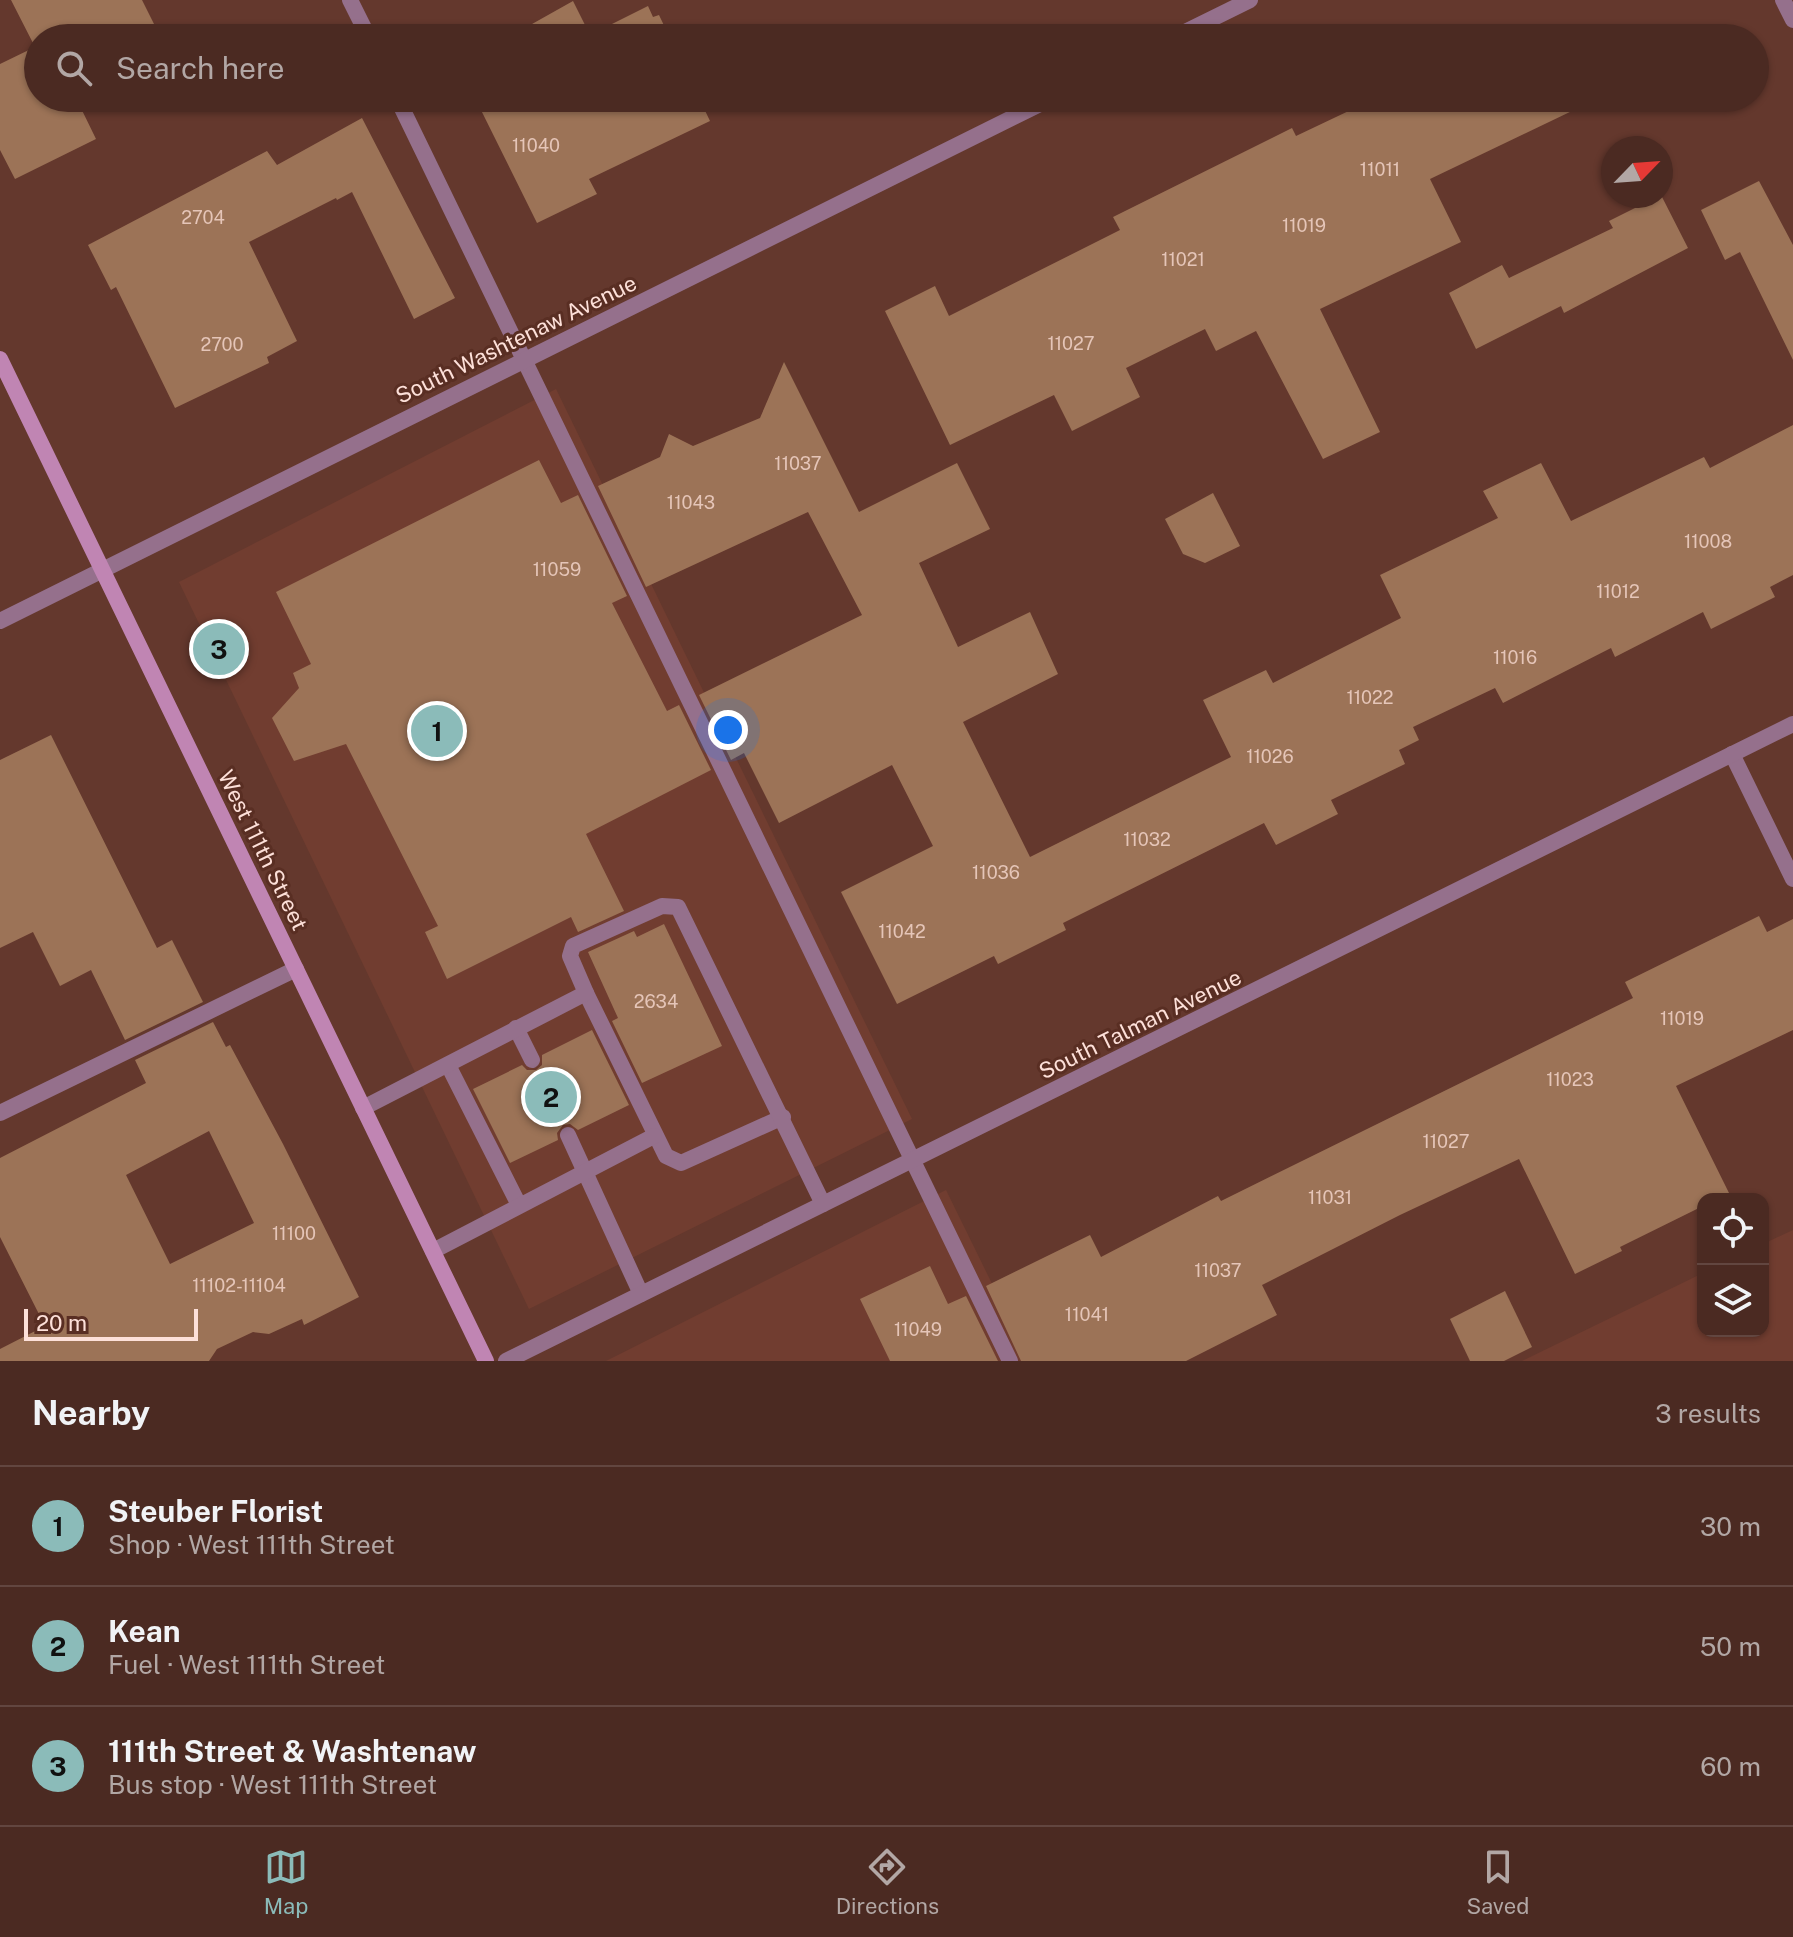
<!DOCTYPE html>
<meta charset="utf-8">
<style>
:root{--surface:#4b2a22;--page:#52322a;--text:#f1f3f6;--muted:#b2a7a5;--line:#624640;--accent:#8bbbb9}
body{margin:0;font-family:"Public Sans",sans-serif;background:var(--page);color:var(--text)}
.controls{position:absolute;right:24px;bottom:24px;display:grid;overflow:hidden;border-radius:16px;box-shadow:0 2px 6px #0004}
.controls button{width:72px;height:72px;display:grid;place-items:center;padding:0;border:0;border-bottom:2px solid var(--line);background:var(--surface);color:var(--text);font:40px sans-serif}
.compass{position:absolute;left:1601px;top:136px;width:72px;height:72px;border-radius:50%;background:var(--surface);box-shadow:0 2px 6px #0004;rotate:65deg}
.scale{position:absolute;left:24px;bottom:20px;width:174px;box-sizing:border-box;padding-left:8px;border:4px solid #fde0d9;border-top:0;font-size:22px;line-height:28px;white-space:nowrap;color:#fde0d9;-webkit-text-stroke:6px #592e23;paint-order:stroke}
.you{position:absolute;left:728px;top:730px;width:28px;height:28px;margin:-20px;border:6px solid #fff;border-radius:50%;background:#1a73e8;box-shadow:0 0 0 12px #1a73e833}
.badge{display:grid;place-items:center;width:52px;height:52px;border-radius:50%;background:var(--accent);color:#111;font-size:26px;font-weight:700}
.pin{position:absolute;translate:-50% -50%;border:4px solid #fff;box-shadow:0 2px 8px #0006}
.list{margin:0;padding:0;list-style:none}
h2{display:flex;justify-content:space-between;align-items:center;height:104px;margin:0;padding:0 32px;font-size:34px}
h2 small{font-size:26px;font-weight:400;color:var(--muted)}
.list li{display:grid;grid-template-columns:52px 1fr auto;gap:24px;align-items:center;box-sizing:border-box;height:120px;padding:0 32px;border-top:2px solid var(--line)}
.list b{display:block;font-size:30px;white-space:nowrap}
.list p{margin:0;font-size:26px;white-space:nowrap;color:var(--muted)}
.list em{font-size:26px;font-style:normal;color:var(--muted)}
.icon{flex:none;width:44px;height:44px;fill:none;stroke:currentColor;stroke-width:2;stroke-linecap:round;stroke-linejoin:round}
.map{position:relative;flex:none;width:1793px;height:1361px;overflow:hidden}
.search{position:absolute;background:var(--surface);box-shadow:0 2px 6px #0004;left:24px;right:24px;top:24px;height:88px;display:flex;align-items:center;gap:20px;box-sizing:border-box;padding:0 28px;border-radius:44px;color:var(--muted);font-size:30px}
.sheet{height:464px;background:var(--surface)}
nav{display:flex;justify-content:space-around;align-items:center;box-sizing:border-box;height:112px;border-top:2px solid var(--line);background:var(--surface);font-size:22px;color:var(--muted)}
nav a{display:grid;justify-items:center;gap:4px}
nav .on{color:var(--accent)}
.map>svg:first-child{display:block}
</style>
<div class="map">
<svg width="1793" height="1361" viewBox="0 0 1793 1361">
<rect width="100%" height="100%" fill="#64382d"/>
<g fill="#713d30">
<polygon points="556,389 912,1119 529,1309 179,582"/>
<polygon points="946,1190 1030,1361 606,1361"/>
<polygon points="1793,1230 1793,1361 1522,1361 1703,1273 1703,1331 1763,1331 1763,1244"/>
</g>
<g fill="#9c7357" fill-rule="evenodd">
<polygon points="11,0 142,0 161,38 38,38 38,98 82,98 77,100 96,139 15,179 0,150 0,64 35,47"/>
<polygon points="573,1 590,35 648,6 653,17 659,15 670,38 507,38"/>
<polygon points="475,98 699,98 710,121 589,179 597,194 537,223"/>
<polygon points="1376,98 1599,98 1430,179 1461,242 1320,309 1380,432 1323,459 1256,331 1216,351 1205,329 1126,368 1140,397 1072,431 1054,395 950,445 885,311 935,286 949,316 1120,230 1113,217 1292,128 1296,136"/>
<polygon points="362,118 455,298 414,319 352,192 337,200 336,198 249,242 297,341 267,357 269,363 175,408 116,287 111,290 88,245 267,151 277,165"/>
<polygon points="1759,181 1793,245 1793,360 1740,252 1725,260 1701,210"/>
<polygon points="1661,195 1688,248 1564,313 1561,306 1476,349 1449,293 1502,265 1509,278 1613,228 1609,221"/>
<polygon points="784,362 859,512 957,463 990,529 919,563 958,647 1030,612 1058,674 963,722 1030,857 1231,757 1203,700 1266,670 1273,683 1401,618 1380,575 1498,518 1483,491 1541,463 1571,521 1704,457 1710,468 1793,425 1793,575 1770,587 1775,597 1711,629 1703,612 1615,657 1611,648 1503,703 1495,688 1413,727 1419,740 1399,750 1405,764 1331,800 1338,814 1276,845 1264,823 1063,923 1066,930 998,964 994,956 897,1004 841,892 933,846 892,765 779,823 744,753 731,760 699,695 862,615 808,512 646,587 598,486 660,457 669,434 693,446 760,418"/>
<polygon points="539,460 561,503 578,495 627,596 612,603 667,711 679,705 711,770 586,834 624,911 578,932 571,917 447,979 425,932 438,926 346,744 294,761 272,718 299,688 293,673 311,664 276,592"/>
<polygon points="1213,493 1240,546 1205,563 1183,554 1165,519"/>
<polygon points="51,735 157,948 172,940 203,1002 125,1040 91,970 60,986 33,932 0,948 0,760"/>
<polygon points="1759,916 1767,932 1793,919 1793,1030 1676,1086 1729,1193 1718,1199 1703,1199 1703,1206 1620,1247 1622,1251 1575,1274 1519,1159 1400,1215 1262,1285 1277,1315 1186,1361 1021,1361 986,1286 1090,1235 1101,1257 1218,1196 1221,1201 1633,998 1625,982"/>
<polygon points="664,924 722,1046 642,1083 612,1021 618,1018 588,952 634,931 637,937"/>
<path d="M213 1022 226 1047 230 1045 283 1144 359 1297 304 1325 302 1319 269 1334 253 1332 217 1349 209 1361H0V1349L45 1326 0 1237V1158L146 1083 135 1060ZM209 1131 254 1223 170 1264 126 1175Z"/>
<polygon points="592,1030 629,1105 578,1130 570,1124 563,1125 557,1133 558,1140 510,1163 473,1089 522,1065 527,1070 536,1070 542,1065 542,1055"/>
<polygon points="930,1266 948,1304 966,1296 998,1361 890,1361 860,1299"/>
<polygon points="1505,1291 1532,1347 1504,1361 1470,1361 1450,1319"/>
</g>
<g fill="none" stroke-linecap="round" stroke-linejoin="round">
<g stroke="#95708c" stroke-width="16">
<polyline points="350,0 369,38"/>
<polyline points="397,98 1010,1361"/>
<polyline points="1732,754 1793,879"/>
<polyline points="586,993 666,1156 681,1163 783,1117"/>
<polyline points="516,1028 532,1060"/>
<polyline points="448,1065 519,1205"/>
<polyline points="363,1108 586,993 570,956 573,946 662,906 678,907 823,1204"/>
<polyline points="0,1113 296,969"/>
<polyline points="568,1135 641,1294"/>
<polyline points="433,1251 654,1136"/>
</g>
<g stroke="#95708c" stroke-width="16">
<polyline points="1783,0 1793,20"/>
<polyline points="1173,38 1250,0"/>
<polyline points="0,621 1052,98"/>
<polyline points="506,1361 1793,724"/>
</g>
<polyline stroke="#c085b3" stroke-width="16" points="0,359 486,1361"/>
</g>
<g text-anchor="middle" stroke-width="6" stroke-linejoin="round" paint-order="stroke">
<g font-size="18" fill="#e5c5b8">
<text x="536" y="152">11040</text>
<text x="1380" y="176">11011</text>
<text x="203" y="224">2704</text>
<text x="1304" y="232">11019</text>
<text x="1183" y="266">11021</text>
<text x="1071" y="350">11027</text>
<text x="222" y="351">2700</text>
<text x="798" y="470">11037</text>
<text x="691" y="509">11043</text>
<text x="1708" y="548">11008</text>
<text x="557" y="576">11059</text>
<text x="1618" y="598">11012</text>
<text x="1515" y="664">11016</text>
<text x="1370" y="704">11022</text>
<text x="1270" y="763">11026</text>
<text x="1147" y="846">11032</text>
<text x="996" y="879">11036</text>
<text x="902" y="938">11042</text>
<text x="656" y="1008">2634</text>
<text x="1682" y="1025">11019</text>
<text x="1570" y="1086">11023</text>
<text x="1446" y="1148">11027</text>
<text x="1330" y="1204">11031</text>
<text x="294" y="1240">11100</text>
<text x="1218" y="1277">11037</text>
<text x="239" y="1292">11102-11104</text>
<text x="1087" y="1321">11041</text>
<text x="918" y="1336">11049</text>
</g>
<g font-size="22" fill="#fde0d9" stroke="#592e23">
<text transform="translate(516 339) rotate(-26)" y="8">South Washtenaw Avenue</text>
<text transform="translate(263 850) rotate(64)" y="8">West 111th Street</text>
<text transform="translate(1140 1024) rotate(-26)" y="8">South Talman Avenue</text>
</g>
</g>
</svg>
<div class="controls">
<button><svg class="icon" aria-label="locate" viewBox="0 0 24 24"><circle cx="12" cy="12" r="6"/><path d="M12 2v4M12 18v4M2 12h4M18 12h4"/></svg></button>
<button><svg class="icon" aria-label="layers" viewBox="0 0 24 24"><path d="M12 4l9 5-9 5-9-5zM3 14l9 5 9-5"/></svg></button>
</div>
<svg class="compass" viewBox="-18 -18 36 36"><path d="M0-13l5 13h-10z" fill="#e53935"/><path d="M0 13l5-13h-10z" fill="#b2a7a5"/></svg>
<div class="scale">20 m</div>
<div class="you"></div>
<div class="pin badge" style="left:437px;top:731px">1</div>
<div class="pin badge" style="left:551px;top:1097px">2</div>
<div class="pin badge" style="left:219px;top:649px">3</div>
<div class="search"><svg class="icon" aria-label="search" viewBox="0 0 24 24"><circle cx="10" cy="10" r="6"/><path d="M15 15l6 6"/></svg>Search here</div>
</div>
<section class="sheet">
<h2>Nearby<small>3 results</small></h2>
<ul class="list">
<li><span class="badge">1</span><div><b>Steuber Florist</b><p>Shop · West 111th Street</p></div><em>30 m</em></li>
<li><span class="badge">2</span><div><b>Kean</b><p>Fuel · West 111th Street</p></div><em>50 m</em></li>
<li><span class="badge">3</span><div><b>111th Street &amp; Washtenaw</b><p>Bus stop · West 111th Street</p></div><em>60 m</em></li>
</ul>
</section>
<nav>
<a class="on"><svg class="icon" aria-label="map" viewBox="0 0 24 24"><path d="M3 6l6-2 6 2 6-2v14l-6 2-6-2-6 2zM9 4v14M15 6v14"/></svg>Map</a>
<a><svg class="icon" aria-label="directions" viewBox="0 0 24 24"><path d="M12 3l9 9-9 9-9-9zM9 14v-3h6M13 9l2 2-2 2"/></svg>Directions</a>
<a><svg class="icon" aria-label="saved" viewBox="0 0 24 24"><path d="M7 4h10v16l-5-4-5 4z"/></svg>Saved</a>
</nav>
